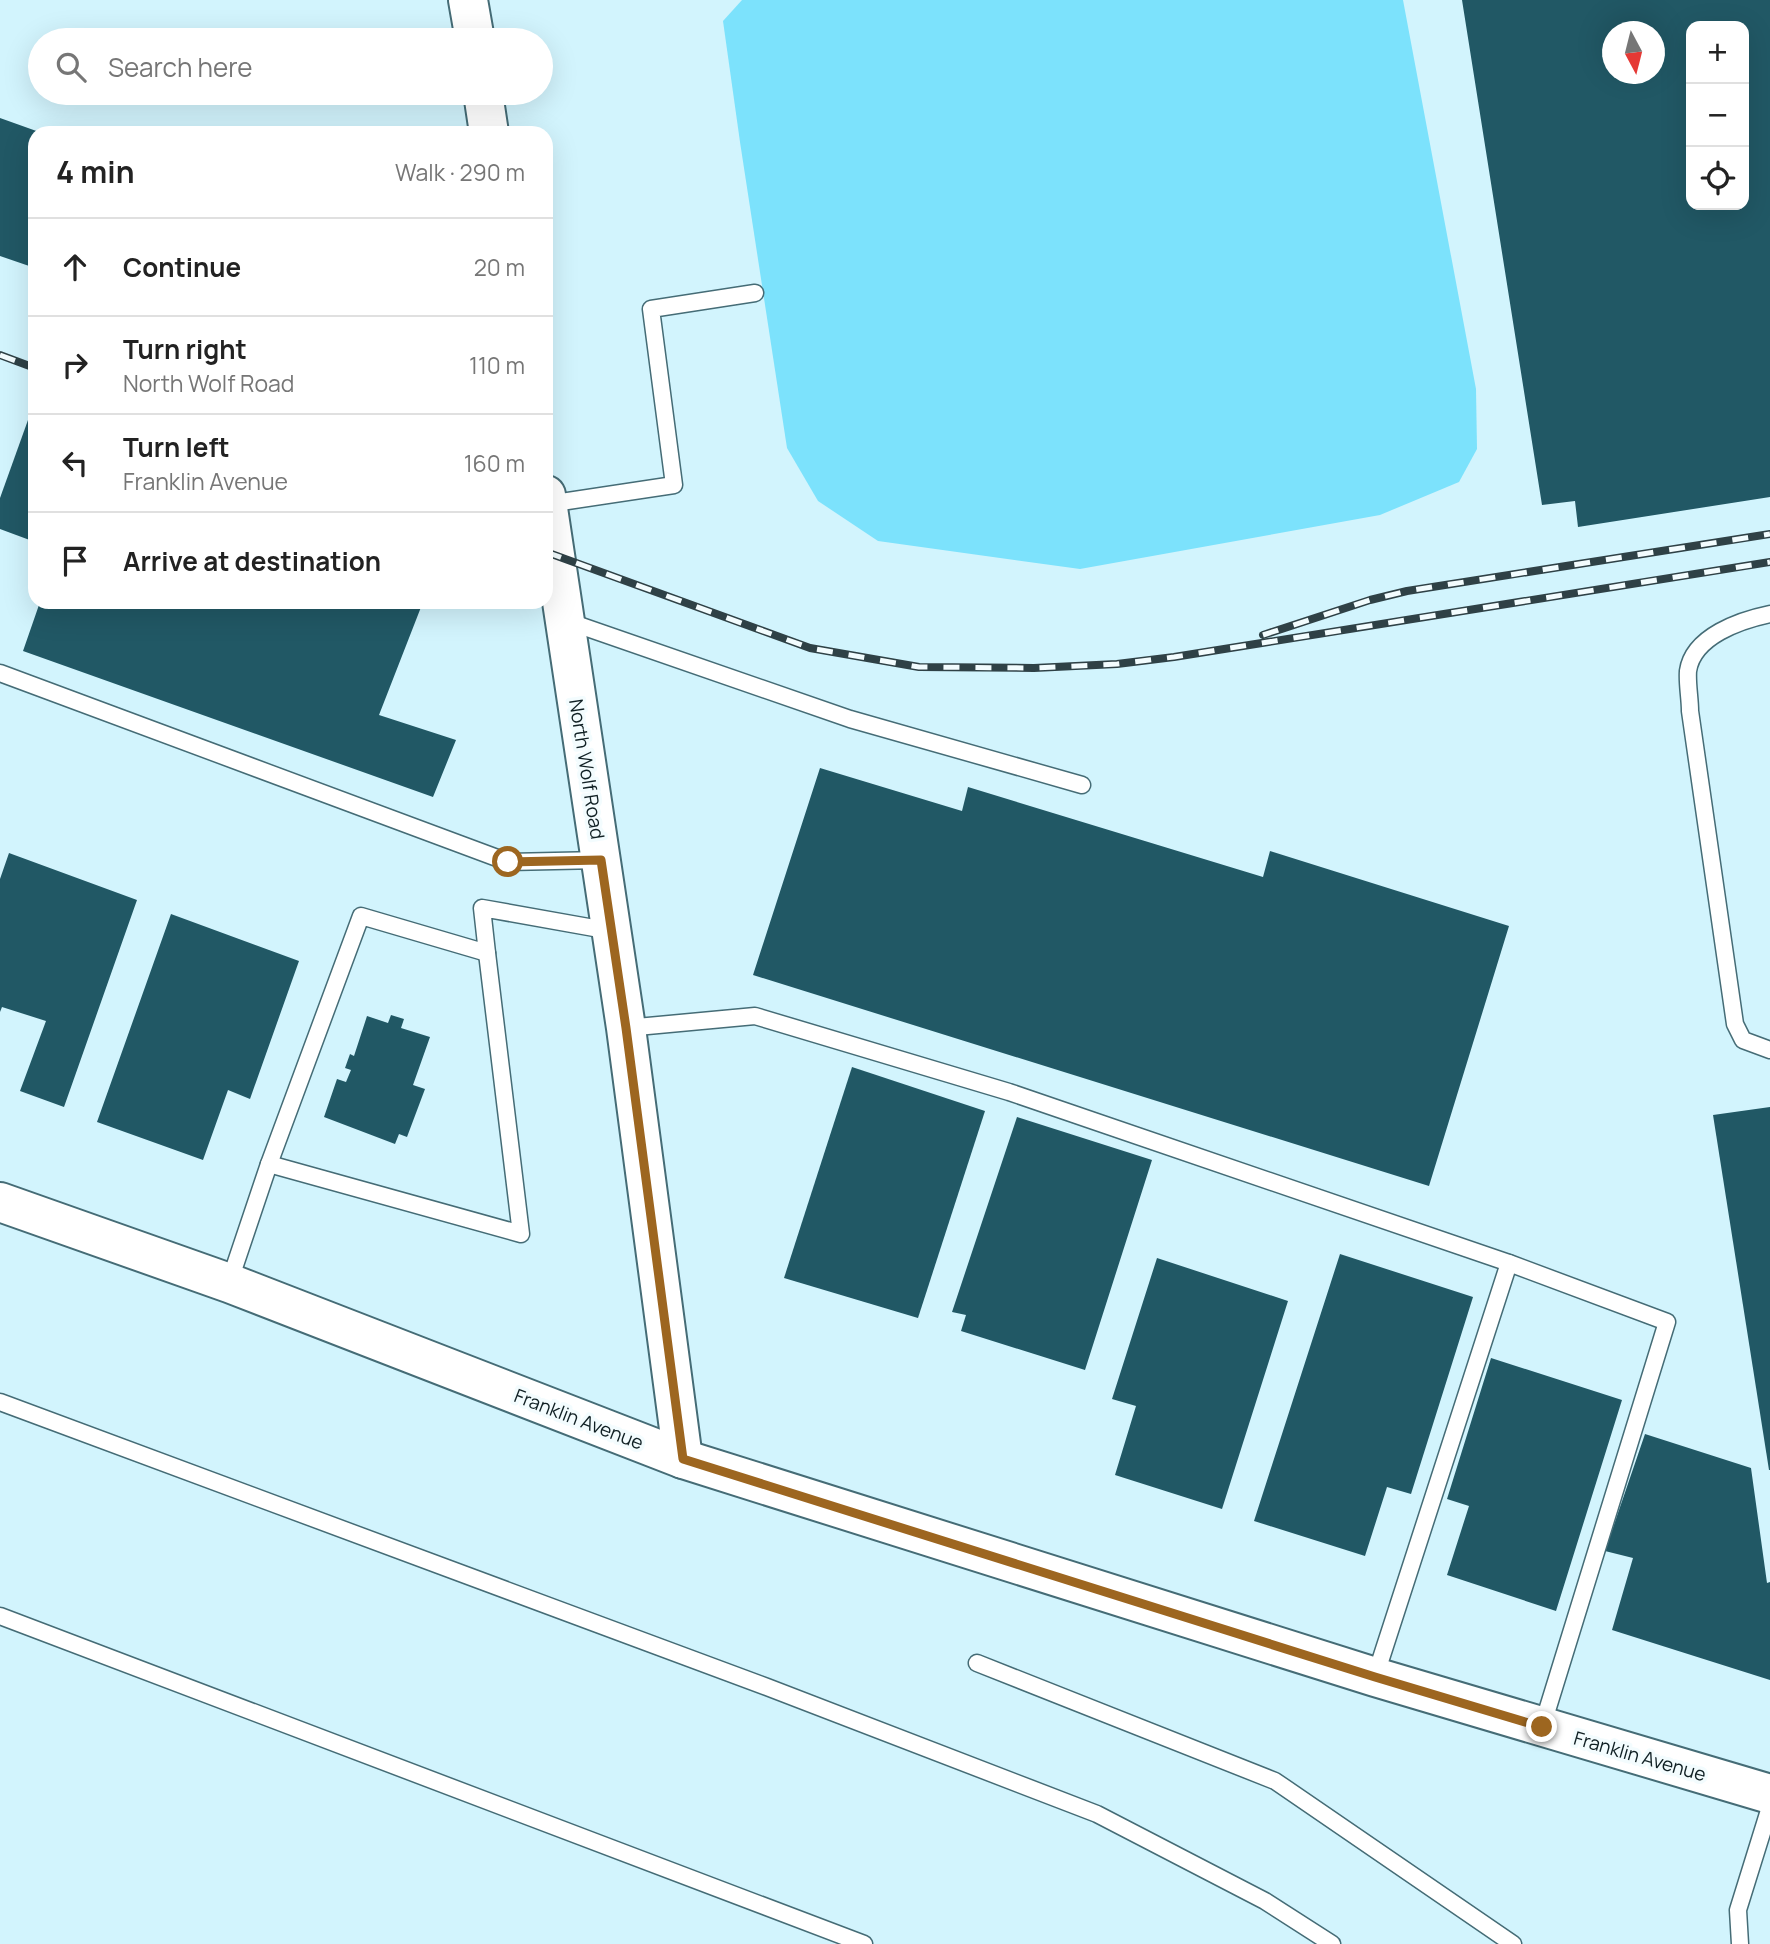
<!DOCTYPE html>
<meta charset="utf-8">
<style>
:root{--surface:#fff;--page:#f2f2f2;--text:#222;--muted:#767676;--line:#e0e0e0}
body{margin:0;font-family:Manrope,sans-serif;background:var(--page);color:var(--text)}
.controls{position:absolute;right:21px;top:21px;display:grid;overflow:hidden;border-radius:14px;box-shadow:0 7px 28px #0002}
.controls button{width:63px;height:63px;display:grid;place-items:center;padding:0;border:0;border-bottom:2px solid var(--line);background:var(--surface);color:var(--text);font:35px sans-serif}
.compass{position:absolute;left:1602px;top:21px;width:63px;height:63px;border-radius:50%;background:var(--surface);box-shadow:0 7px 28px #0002;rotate:173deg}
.stop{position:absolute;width:21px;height:21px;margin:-16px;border:5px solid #9d6620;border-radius:50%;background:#fff}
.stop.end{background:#9d6620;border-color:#fff;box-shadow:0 2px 7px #0008}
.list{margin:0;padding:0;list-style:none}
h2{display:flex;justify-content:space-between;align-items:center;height:91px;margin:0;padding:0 28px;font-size:30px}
h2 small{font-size:23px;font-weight:400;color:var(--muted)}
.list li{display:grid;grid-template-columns:46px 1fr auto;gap:21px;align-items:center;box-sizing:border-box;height:98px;padding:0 28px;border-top:2px solid var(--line)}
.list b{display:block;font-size:26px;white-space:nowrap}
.list p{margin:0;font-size:23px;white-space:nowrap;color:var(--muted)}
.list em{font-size:23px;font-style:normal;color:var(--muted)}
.icon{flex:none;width:38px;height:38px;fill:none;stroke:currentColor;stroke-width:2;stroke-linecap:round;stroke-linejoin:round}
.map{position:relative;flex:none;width:1770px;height:1944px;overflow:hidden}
.search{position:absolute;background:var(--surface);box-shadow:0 7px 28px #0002;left:28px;top:28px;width:525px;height:77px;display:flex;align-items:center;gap:18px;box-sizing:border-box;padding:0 24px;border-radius:38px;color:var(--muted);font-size:26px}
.panel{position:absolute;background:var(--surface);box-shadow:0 7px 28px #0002;left:28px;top:126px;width:525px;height:483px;border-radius:21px}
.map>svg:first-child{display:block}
</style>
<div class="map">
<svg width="1770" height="1944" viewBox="0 0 1770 1944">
<rect width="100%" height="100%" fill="#d2f4fd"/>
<polygon fill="#7ce2fc" points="742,0 1403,0 1476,389 1477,449 1459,482 1380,515 1080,569 878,541 818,501 787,448 740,142 723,21"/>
<g fill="#215865" fill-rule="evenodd">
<path d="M1462 0H1770V497L1578 527 1575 501 1542 505ZM1691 26H1744V205H1691ZM1612 32H1654V74H1612Z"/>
<polygon points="0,118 42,133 35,133 35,268 0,256"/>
<polygon points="131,126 152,132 152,133 128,133"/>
<polygon points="28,420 35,422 35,542 0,529 0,498"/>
<polygon points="40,602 423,602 379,715 456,740 433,797 23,651"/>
<polygon points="820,768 962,811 968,787 1263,877 1270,851 1509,926 1429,1186 753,975"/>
<polygon points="9,853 137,900 64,1107 20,1091 46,1021 2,1007 0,1012 0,879"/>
<polygon points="171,914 299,961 250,1099 228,1090 203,1160 97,1122"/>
<polygon points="391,1015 404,1019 401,1028 430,1037 413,1085 425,1089 407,1137 399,1134 395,1144 324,1117 337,1079 346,1082 351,1070 345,1068 350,1054 354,1056 367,1016 388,1023"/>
<polygon points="852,1067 985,1111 918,1318 784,1278"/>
<polygon points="1770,1107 1770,1470 1769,1470 1713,1115"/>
<polygon points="1017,1117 1152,1160 1085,1370 961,1331 966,1315 952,1312"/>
<polygon points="1340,1254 1473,1297 1411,1494 1387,1487 1365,1556 1254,1521"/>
<polygon points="1157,1258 1288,1301 1222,1509 1115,1475 1136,1406 1112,1399"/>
<polygon points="1491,1358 1622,1400 1556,1611 1447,1575 1469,1506 1447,1499"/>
<polygon points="1645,1434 1751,1468 1767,1583 1770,1582 1770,1680 1612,1630 1633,1558 1605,1551"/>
</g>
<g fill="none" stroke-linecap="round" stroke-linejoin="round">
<defs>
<g id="lane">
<polyline points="548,504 674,485 651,309 755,293"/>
<path d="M1770 614C1741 620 1693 636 1688 671 1687 684 1690 698 1690 711L1735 1024 1743 1040 1770 1050"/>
<polyline points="567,621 850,719 1082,785"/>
<polyline points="0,673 508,862 601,860"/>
<polyline points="626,1028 755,1016 1009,1092 1509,1263 1667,1322 1542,1727"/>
<polyline points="269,1164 521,1234 487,953"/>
<polyline points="229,1283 269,1164 361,916 487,953 482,908 611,931"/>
<polyline points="0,1402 767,1687 1097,1814 1265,1901 1332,1944"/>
<polyline points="0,1616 864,1944"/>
<polyline points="977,1663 1275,1781 1513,1944"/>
<polyline points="1375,1677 1509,1263"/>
<polyline points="1740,1944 1738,1910 1770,1807"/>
</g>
<g id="secondary">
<polyline points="468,0 475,40"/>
<polyline points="483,93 489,133"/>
<polyline points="546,495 626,1028 683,1459"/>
<polyline points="0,1202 229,1283 683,1459 1375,1677 1770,1794"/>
</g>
</defs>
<use href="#lane" stroke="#456c76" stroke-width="19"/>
<use href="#secondary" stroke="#456c76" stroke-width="42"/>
<use href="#lane" stroke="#fff" stroke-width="16"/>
<use href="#secondary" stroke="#fff" stroke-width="38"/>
<defs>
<g id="rail">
<polyline points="0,355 35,368"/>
<polyline points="546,552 810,648 919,667 1034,668 1117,664 1174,657 1770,562"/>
<polyline points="1263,635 1370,600 1407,591 1770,534"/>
</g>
</defs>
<use href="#rail" stroke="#2f4146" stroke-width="8"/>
<use href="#rail" stroke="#f3fcfe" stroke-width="5" stroke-dasharray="16" stroke-linecap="butt"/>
</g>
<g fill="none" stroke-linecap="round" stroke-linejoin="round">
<polyline stroke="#9d6620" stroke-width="9" points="508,862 601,860 626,1028 683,1459 1375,1677 1542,1727"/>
</g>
<g text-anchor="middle" stroke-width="7" stroke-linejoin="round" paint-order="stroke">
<g font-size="19" fill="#102024" stroke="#f3fcfe">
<text transform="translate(587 769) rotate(81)" y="7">North Wolf Road</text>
<text transform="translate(579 1419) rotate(21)" y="7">Franklin Avenue</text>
<text transform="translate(1640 1756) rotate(16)" y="7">Franklin Avenue</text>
</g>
</g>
</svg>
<div class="controls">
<button>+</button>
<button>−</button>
<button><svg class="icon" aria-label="locate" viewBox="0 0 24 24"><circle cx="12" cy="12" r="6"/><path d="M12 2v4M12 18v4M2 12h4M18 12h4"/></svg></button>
</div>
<svg class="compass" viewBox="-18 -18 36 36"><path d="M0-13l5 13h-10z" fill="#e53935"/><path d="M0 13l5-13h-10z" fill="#767676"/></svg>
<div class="stop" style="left:508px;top:862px"></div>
<div class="stop end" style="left:1542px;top:1727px"></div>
<div class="search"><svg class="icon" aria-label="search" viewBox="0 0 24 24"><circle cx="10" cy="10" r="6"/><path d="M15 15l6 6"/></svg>Search here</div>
<section class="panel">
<h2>4 min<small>Walk · 290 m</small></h2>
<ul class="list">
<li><svg class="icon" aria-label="ahead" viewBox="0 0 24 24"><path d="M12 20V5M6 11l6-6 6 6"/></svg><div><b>Continue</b></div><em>20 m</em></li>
<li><svg class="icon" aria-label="right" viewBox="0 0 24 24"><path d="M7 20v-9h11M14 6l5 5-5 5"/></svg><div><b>Turn right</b><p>North Wolf Road</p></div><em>110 m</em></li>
<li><svg class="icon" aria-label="left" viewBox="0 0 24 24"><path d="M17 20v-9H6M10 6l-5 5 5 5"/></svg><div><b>Turn left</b><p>Franklin Avenue</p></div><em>160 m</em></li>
<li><svg class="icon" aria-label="arrive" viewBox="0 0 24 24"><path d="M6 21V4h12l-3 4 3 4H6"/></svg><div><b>Arrive at destination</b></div></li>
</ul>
</section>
</div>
